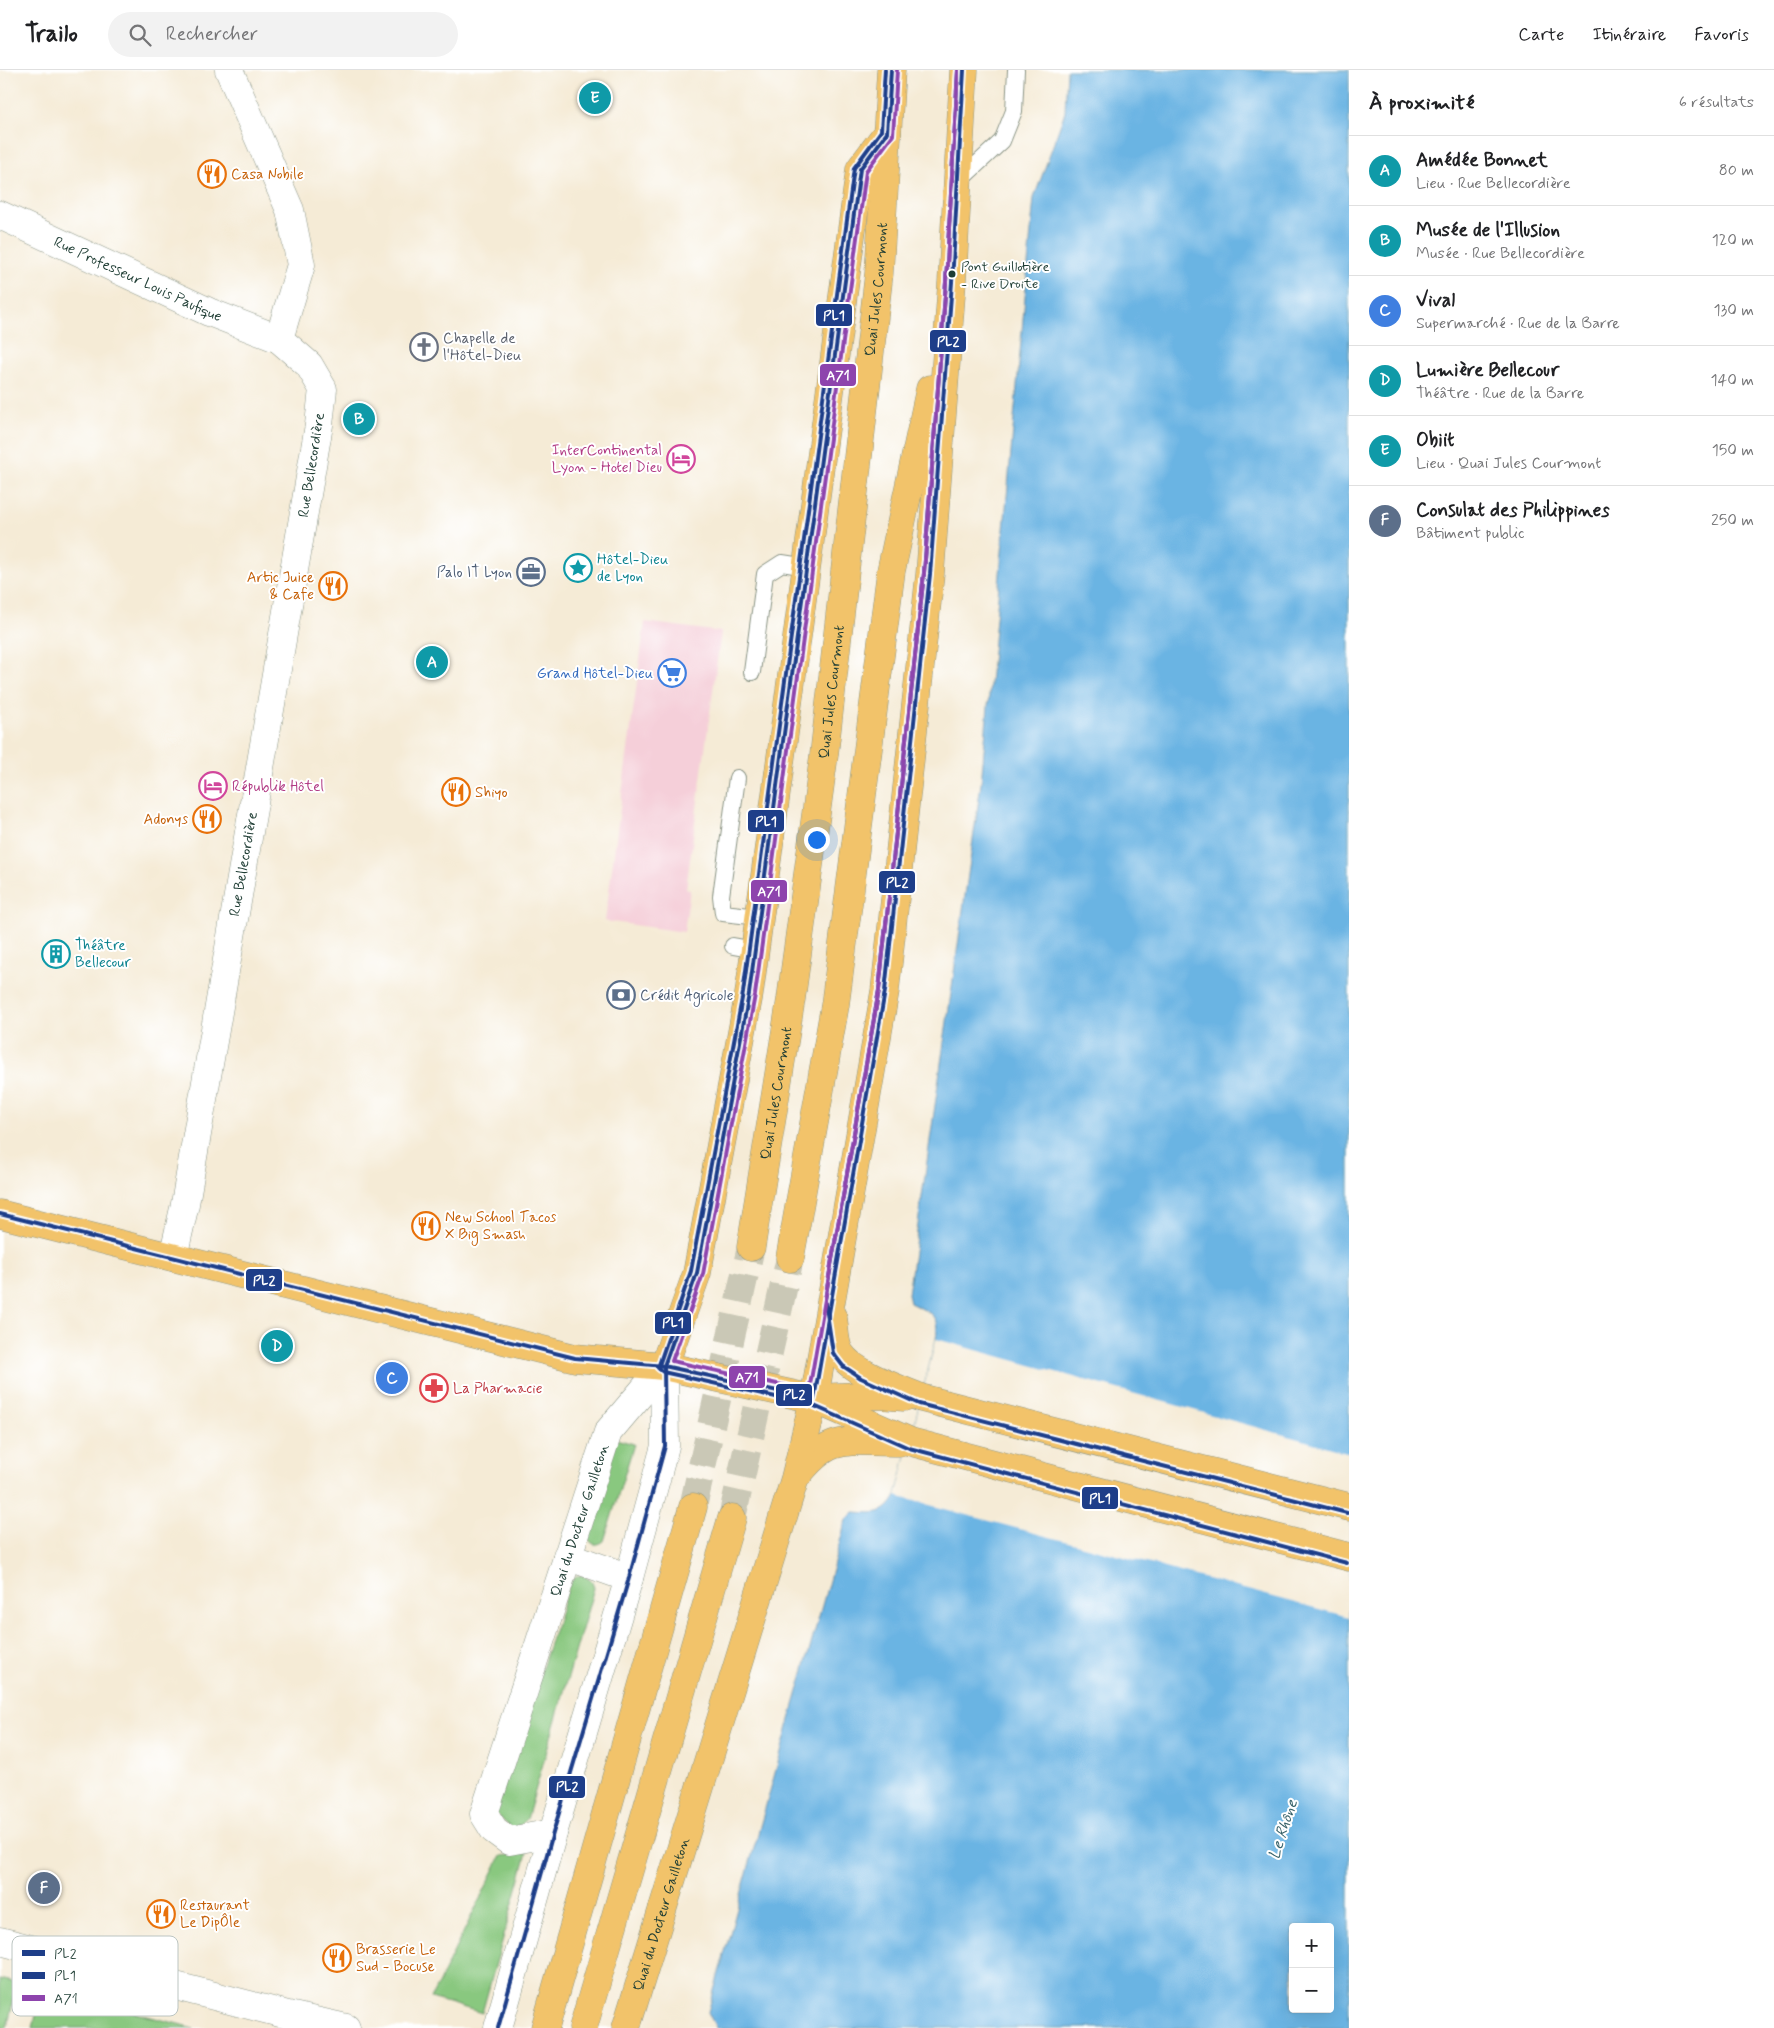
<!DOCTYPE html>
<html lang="fr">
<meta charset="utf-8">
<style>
:root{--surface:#fff;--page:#f2f2f2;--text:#202124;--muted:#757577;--line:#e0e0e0;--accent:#d1495b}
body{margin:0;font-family:Mynerve,sans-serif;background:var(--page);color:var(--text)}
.controls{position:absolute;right:15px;bottom:15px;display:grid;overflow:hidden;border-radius:5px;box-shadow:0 5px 20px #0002}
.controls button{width:45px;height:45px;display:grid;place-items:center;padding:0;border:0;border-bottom:1px solid var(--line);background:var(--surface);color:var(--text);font:25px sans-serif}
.you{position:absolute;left:816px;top:769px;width:18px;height:18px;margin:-12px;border:4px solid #fff;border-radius:50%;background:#1a73e8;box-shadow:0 0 0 8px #1a73e833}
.badge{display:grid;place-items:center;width:32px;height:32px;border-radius:50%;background:var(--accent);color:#fff;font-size:16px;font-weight:700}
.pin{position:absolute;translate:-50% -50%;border:2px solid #fff;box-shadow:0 1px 5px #0006}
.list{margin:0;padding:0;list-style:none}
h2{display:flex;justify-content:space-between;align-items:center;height:65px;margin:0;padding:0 20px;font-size:21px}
h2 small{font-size:16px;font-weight:400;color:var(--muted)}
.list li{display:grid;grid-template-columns:32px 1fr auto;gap:15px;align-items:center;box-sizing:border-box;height:70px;padding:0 20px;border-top:1px solid var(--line)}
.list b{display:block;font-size:19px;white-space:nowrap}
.list p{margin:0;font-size:16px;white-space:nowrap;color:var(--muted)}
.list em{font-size:16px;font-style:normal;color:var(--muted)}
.icon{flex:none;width:28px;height:28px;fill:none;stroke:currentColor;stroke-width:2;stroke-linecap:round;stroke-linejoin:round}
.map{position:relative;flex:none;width:1349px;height:1958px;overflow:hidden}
header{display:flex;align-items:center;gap:30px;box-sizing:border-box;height:70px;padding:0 25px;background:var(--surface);border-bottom:1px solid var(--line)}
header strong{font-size:24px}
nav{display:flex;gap:28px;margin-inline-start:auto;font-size:18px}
.search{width:350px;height:45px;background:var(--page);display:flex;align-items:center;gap:12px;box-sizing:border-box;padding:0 18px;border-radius:28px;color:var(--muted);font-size:19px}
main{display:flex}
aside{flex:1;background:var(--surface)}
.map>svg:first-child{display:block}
</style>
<header>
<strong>Trailo</strong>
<div class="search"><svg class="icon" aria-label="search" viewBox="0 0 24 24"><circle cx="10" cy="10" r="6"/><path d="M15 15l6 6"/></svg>Rechercher</div>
<nav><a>Carte</a><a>Itinéraire</a><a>Favoris</a></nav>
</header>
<main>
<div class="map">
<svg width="1349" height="1958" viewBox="0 0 1349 1958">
<rect width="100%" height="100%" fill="#fff"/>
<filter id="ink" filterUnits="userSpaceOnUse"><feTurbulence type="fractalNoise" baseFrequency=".02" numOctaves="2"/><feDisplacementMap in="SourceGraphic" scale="10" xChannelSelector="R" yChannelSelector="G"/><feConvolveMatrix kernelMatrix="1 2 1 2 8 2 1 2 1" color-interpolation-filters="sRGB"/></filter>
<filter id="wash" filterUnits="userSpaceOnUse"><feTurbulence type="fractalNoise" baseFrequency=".0096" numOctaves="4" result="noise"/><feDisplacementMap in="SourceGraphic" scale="20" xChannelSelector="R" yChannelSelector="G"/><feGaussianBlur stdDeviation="1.12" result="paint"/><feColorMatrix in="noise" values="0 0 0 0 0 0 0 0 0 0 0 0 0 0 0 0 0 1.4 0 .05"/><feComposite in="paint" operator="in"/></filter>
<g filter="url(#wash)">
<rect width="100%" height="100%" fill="#f5ebd6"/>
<polygon fill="#f5cfd9" points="645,552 721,562 686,819 690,820 684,862 605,851"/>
<g fill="#89c87f" stroke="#54825a">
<path d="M616 1369 634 1374 604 1471C596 1477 590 1474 587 1466Z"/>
<polygon points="582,1505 592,1511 594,1518 527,1749 521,1755 511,1758 495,1743 570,1512 576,1507"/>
<polygon points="527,1783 482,1943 431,1928 501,1786"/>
<polygon points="0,1909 17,1913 7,1958 0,1958"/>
<polygon points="42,1919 194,1958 33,1958"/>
</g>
<path fill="#6bb4e3" stroke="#45788c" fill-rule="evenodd" d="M1067 0H1349V1958H716L708 1942 846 1450 854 1442C875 1443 885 1446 896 1426L936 1269C940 1244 930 1243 910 1233L908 1224 981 714 1034 128 1065 42ZM1293 1857H1330V1939H1293Z"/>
<polygon fill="#f5ebd6" points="936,1269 1349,1383 1349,1547 896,1426"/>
</g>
<g filter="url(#ink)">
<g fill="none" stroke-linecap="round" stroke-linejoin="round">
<g stroke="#cac8b6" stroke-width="28" stroke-dasharray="28 14" stroke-linecap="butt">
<polyline points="693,1437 751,1177"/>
<polyline points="732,1448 790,1188"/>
</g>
<defs>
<g id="lane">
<polyline points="958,112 1002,71 1014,41 1016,0"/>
<polyline points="752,602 765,504 782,493 807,497"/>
<polyline points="737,708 721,826 723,843 759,847"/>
<polyline points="733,876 755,880"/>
</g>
<g id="street">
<polyline points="229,0 290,140 301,195 279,269"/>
<path id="s1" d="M0 145 209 242 279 269 309 295 323 319 319 355 185 1134 173 1187"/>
<polyline points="567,1486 629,1508"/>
<path id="s2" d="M553 1763 509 1771 494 1760 484 1744 608 1362 664 1296"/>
<polyline points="0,1871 288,1945 346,1958"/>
<polyline points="498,1958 553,1763 629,1508 665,1376 664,1296"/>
</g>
<g id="primary">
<polyline points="0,1144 575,1288 664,1296 814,1329 911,1372 1349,1487"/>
<path id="s3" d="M751 1177 791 929 824 685 879 203 891 0"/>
<polyline points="790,1188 835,935 891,501 930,319"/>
<path d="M833 1248C835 1259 834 1273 840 1283 853 1304 898 1318 921 1328L1349 1437"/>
<polyline points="664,1296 697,1203 749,924 860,99 887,63"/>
<polyline points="818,1328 879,1325 904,1327"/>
<path d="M796 1407C832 1361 847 1373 899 1372"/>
<polyline points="545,1958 693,1437"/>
<polyline points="583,1958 732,1448"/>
<path id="s4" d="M626 1958 795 1408 814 1329 885 921 930 504 952 212 964 0"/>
</g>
</defs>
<use href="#lane" stroke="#8a9485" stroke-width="18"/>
<use href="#street" stroke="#8a9485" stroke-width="29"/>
<use href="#primary" stroke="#8a9485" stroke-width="29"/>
<use href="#lane" stroke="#fff" stroke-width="16"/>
<use href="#street" stroke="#fff" stroke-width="28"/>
<use href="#primary" stroke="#f2c36a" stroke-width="28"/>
<defs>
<g id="bus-1">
<polyline points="0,1144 575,1288 664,1296 814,1329 885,921 930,504 952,212 964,0"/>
<polyline points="498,1958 553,1763 629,1508 665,1376 664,1296 697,1203 749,924 860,99 887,63 891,0"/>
</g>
<g id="bus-2">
<polyline points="885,0 881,61 854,98 743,923 691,1201 658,1298 663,1302 812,1335 909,1378 1347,1493"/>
<polyline points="958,0 946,212 924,503 879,920 825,1230 833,1283 843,1296 861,1308 919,1334 1347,1443"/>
</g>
<polyline id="bus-3" points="897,0 893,65 866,101 755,925 703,1204 672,1291 809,1321 879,920 924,503 946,212 958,0"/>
</defs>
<use href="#bus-1" stroke="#fff" stroke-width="8"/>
<use href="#bus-2" stroke="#fff" stroke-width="8"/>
<use href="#bus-3" stroke="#fff" stroke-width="8"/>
<use href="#bus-1" stroke="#1e3e89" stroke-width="4"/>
<use href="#bus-2" stroke="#1e3e89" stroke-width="4"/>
<use href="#bus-3" stroke="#8e44ad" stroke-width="4"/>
</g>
</g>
<defs>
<symbol id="restaurant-ring" viewBox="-11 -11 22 22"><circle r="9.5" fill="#fff" stroke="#e8710a" stroke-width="1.5"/><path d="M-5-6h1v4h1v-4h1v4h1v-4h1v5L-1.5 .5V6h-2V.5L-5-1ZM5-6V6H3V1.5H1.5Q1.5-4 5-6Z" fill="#e8710a"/></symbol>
<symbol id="church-ring" viewBox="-11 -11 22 22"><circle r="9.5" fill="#fff" stroke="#6b7280" stroke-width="1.5"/><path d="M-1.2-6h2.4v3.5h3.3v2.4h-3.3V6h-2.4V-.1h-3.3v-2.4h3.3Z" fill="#6b7280"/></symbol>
<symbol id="hotel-ring" viewBox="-11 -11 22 22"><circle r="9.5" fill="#fff" stroke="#d1479c" stroke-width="1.5"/><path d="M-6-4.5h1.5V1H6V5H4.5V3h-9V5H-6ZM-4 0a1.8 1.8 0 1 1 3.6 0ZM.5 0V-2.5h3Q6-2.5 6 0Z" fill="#d1479c"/></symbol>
<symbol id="sight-ring" viewBox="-11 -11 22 22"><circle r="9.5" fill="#fff" stroke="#0f9aa8" stroke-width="1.5"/><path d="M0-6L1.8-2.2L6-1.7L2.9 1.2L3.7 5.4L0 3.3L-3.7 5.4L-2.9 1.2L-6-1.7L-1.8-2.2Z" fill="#0f9aa8"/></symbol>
<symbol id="office-ring" viewBox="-11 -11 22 22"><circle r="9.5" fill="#fff" stroke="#5c6f8a" stroke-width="1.5"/><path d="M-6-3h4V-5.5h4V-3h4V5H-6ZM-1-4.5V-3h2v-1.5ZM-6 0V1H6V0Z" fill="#5c6f8a"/></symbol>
<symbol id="supermarket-ring" viewBox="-11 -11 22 22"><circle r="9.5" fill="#fff" stroke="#3f7fe0" stroke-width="1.5"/><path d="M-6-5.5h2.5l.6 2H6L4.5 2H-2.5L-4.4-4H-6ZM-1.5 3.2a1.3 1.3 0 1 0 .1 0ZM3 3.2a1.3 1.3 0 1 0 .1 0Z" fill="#3f7fe0"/></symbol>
<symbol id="building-ring" viewBox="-11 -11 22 22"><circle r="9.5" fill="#fff" stroke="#0f9aa8" stroke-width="1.5"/><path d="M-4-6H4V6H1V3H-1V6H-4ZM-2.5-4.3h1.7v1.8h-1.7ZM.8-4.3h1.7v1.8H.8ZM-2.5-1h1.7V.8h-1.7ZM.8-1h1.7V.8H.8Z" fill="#0f9aa8"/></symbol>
<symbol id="bank-ring" viewBox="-11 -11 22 22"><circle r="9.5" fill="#fff" stroke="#5c6f8a" stroke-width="1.5"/><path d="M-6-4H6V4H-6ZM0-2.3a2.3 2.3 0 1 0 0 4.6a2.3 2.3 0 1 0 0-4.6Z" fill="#5c6f8a"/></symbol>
<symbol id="pharmacy-ring" viewBox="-11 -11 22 22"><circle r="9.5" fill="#fff" stroke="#e0444e" stroke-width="1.5"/><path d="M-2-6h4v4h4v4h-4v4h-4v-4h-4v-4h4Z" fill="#e0444e"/></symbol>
</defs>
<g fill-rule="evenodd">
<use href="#restaurant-ring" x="196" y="88" width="32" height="32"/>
<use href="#church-ring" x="408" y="261" width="32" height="32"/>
<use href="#hotel-ring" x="665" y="373" width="32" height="32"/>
<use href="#sight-ring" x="562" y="482" width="32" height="32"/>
<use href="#office-ring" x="515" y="486" width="32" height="32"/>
<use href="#restaurant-ring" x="317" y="500" width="32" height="32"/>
<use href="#supermarket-ring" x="656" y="587" width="32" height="32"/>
<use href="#hotel-ring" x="197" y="700" width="32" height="32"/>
<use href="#restaurant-ring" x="440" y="706" width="32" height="32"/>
<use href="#restaurant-ring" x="191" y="733" width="32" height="32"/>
<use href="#building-ring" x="40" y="868" width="32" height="32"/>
<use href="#bank-ring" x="605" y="909" width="32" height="32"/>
<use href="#restaurant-ring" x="410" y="1140" width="32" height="32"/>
<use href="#pharmacy-ring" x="418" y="1302" width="32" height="32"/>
<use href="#restaurant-ring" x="145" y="1828" width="32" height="32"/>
<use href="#restaurant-ring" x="321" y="1872" width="32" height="32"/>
</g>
<circle fill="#1f3d34" stroke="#fff" stroke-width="2" cx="952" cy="204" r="4.5"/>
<g text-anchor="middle" stroke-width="4" stroke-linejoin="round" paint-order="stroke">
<g font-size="14" fill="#1f3d34" stroke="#fff" text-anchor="start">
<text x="961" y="201">Pont Guillotière<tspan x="961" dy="17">- Rive Droite</tspan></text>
</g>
<g font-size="15" fill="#c56008" stroke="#fff" text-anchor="start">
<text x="231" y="109">Casa Nobile</text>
<text x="314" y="512" text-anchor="end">Artic Juice<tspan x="314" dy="17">&amp; Cafe</tspan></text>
<text x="475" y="727">Shiyo</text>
<text x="188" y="754" text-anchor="end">Adonys</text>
<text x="445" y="1152">New School Tacos<tspan x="445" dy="17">X Big Smash</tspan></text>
<text x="180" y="1840">Restaurant<tspan x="180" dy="17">Le DipÔle</tspan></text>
<text x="356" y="1884">Brasserie Le<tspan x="356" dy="17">Sud - Bocuse</tspan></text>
</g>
<g font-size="15" fill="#1f3d34" stroke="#fff">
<text dy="5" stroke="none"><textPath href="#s1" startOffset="152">Rue Professeur Louis Paufique</textPath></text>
<text dy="5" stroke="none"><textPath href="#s3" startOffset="966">Quai Jules Courmont</textPath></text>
<text transform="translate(311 395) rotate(-81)" y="5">Rue Bellecordière</text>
<text dy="5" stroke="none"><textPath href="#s3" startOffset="561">Quai Jules Courmont</textPath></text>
<text transform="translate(243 794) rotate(-80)" y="5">Rue Bellecordière</text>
<text dy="5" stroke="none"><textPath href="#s3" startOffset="156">Quai Jules Courmont</textPath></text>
<text dy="5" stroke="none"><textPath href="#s2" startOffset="391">Quai du Docteur Gailleton</textPath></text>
<text dy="5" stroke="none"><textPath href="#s4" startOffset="119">Quai du Docteur Gailleton</textPath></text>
</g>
<g font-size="15" fill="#5b616d" stroke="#fff" text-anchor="start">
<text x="443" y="273">Chapelle de<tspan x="443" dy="17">l'Hôtel-Dieu</tspan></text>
</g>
<g font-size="15" fill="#b23c85" stroke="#fff" text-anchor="end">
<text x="662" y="385">InterContinental<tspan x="662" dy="17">Lyon - Hotel Dieu</tspan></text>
<text x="232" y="721" text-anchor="start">Républik Hôtel</text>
</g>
<g font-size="15" fill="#0d838f" stroke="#fff" text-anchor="start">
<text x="597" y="494">Hôtel-Dieu<tspan x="597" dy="17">de Lyon</tspan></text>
<text x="75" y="880">Théâtre<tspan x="75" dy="17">Bellecour</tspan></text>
</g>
<g font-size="15" fill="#4e5e75" stroke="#fff" text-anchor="end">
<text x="512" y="507">Palo IT Lyon</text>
<text x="640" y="930" text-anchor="start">Crédit Agricole</text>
</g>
<g font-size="15" fill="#366cbe" stroke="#fff" text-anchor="end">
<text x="653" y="608">Grand Hôtel-Dieu</text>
</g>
<g font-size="15" fill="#be3a42" stroke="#fff" text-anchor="start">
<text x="453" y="1323">La Pharmacie</text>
</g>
<g font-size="16" font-style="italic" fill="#366169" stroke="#fff">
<text transform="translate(1282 1759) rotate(-72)" y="6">Le Rhône</text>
</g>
</g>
<rect x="12" y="1866" width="166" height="80" rx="8" fill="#fff" stroke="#bcc5c2" stroke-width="1"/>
<rect x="22" y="1880" width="23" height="6" fill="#1e3e89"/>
<rect x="22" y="1902" width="23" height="7" fill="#1e3e89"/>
<rect x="22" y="1925" width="23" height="6" fill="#8e44ad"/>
<g font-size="14" fill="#1f3d34">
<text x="54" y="1888">PL2</text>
<text x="54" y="1910">PL1</text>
<text x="54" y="1933">A71</text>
</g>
<g stroke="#fff" stroke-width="2">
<rect x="815" y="233" width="38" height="24" rx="5" fill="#1e3e89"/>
<rect x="929" y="259" width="38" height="24" rx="5" fill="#1e3e89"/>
<rect x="819" y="293" width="38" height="24" rx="5" fill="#8e44ad"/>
<rect x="747" y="739" width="38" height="24" rx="5" fill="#1e3e89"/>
<rect x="878" y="800" width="38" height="24" rx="5" fill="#1e3e89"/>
<rect x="750" y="809" width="38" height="24" rx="5" fill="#8e44ad"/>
<rect x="245" y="1198" width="38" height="24" rx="5" fill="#1e3e89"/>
<rect x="654" y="1241" width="38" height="24" rx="5" fill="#1e3e89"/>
<rect x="728" y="1295" width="38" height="24" rx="5" fill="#8e44ad"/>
<rect x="775" y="1313" width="38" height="24" rx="5" fill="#1e3e89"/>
<rect x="1081" y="1416" width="38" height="24" rx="5" fill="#1e3e89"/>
<rect x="548" y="1705" width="38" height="24" rx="5" fill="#1e3e89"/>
</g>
<g font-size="14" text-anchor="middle" font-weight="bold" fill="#fff">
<text x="834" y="250">PL1</text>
<text x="948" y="276">PL2</text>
<text x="838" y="310">A71</text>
<text x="766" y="756">PL1</text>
<text x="897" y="817">PL2</text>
<text x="769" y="826">A71</text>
<text x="264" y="1215">PL2</text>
<text x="673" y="1257">PL1</text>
<text x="747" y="1312">A71</text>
<text x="794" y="1329">PL2</text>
<text x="1100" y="1433">PL1</text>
<text x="567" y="1721">PL2</text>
</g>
</svg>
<div class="controls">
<button>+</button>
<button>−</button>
</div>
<div class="you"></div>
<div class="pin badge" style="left:432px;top:592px;background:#0f9aa8">A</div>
<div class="pin badge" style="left:359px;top:349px;background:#0f9aa8">B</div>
<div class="pin badge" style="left:392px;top:1308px;background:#3f7fe0">C</div>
<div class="pin badge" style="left:277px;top:1276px;background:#0f9aa8">D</div>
<div class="pin badge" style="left:595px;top:28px;background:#0f9aa8">E</div>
<div class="pin badge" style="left:44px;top:1818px;background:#5c6f8a">F</div>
</div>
<aside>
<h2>À proximité<small>6 résultats</small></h2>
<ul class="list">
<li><span class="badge" style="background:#0f9aa8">A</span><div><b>Amédée Bonnet</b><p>Lieu · Rue Bellecordière</p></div><em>80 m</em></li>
<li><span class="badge" style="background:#0f9aa8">B</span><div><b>Musée de l'Illusion</b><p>Musée · Rue Bellecordière</p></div><em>120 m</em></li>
<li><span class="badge" style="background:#3f7fe0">C</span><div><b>Vival</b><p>Supermarché · Rue de la Barre</p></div><em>130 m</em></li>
<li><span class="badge" style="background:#0f9aa8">D</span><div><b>Lumière Bellecour</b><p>Théâtre · Rue de la Barre</p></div><em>140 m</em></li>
<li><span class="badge" style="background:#0f9aa8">E</span><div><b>Obiit</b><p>Lieu · Quai Jules Courmont</p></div><em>150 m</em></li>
<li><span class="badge" style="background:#5c6f8a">F</span><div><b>Consulat des Philippines</b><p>Bâtiment public</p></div><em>250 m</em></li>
</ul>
</aside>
</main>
